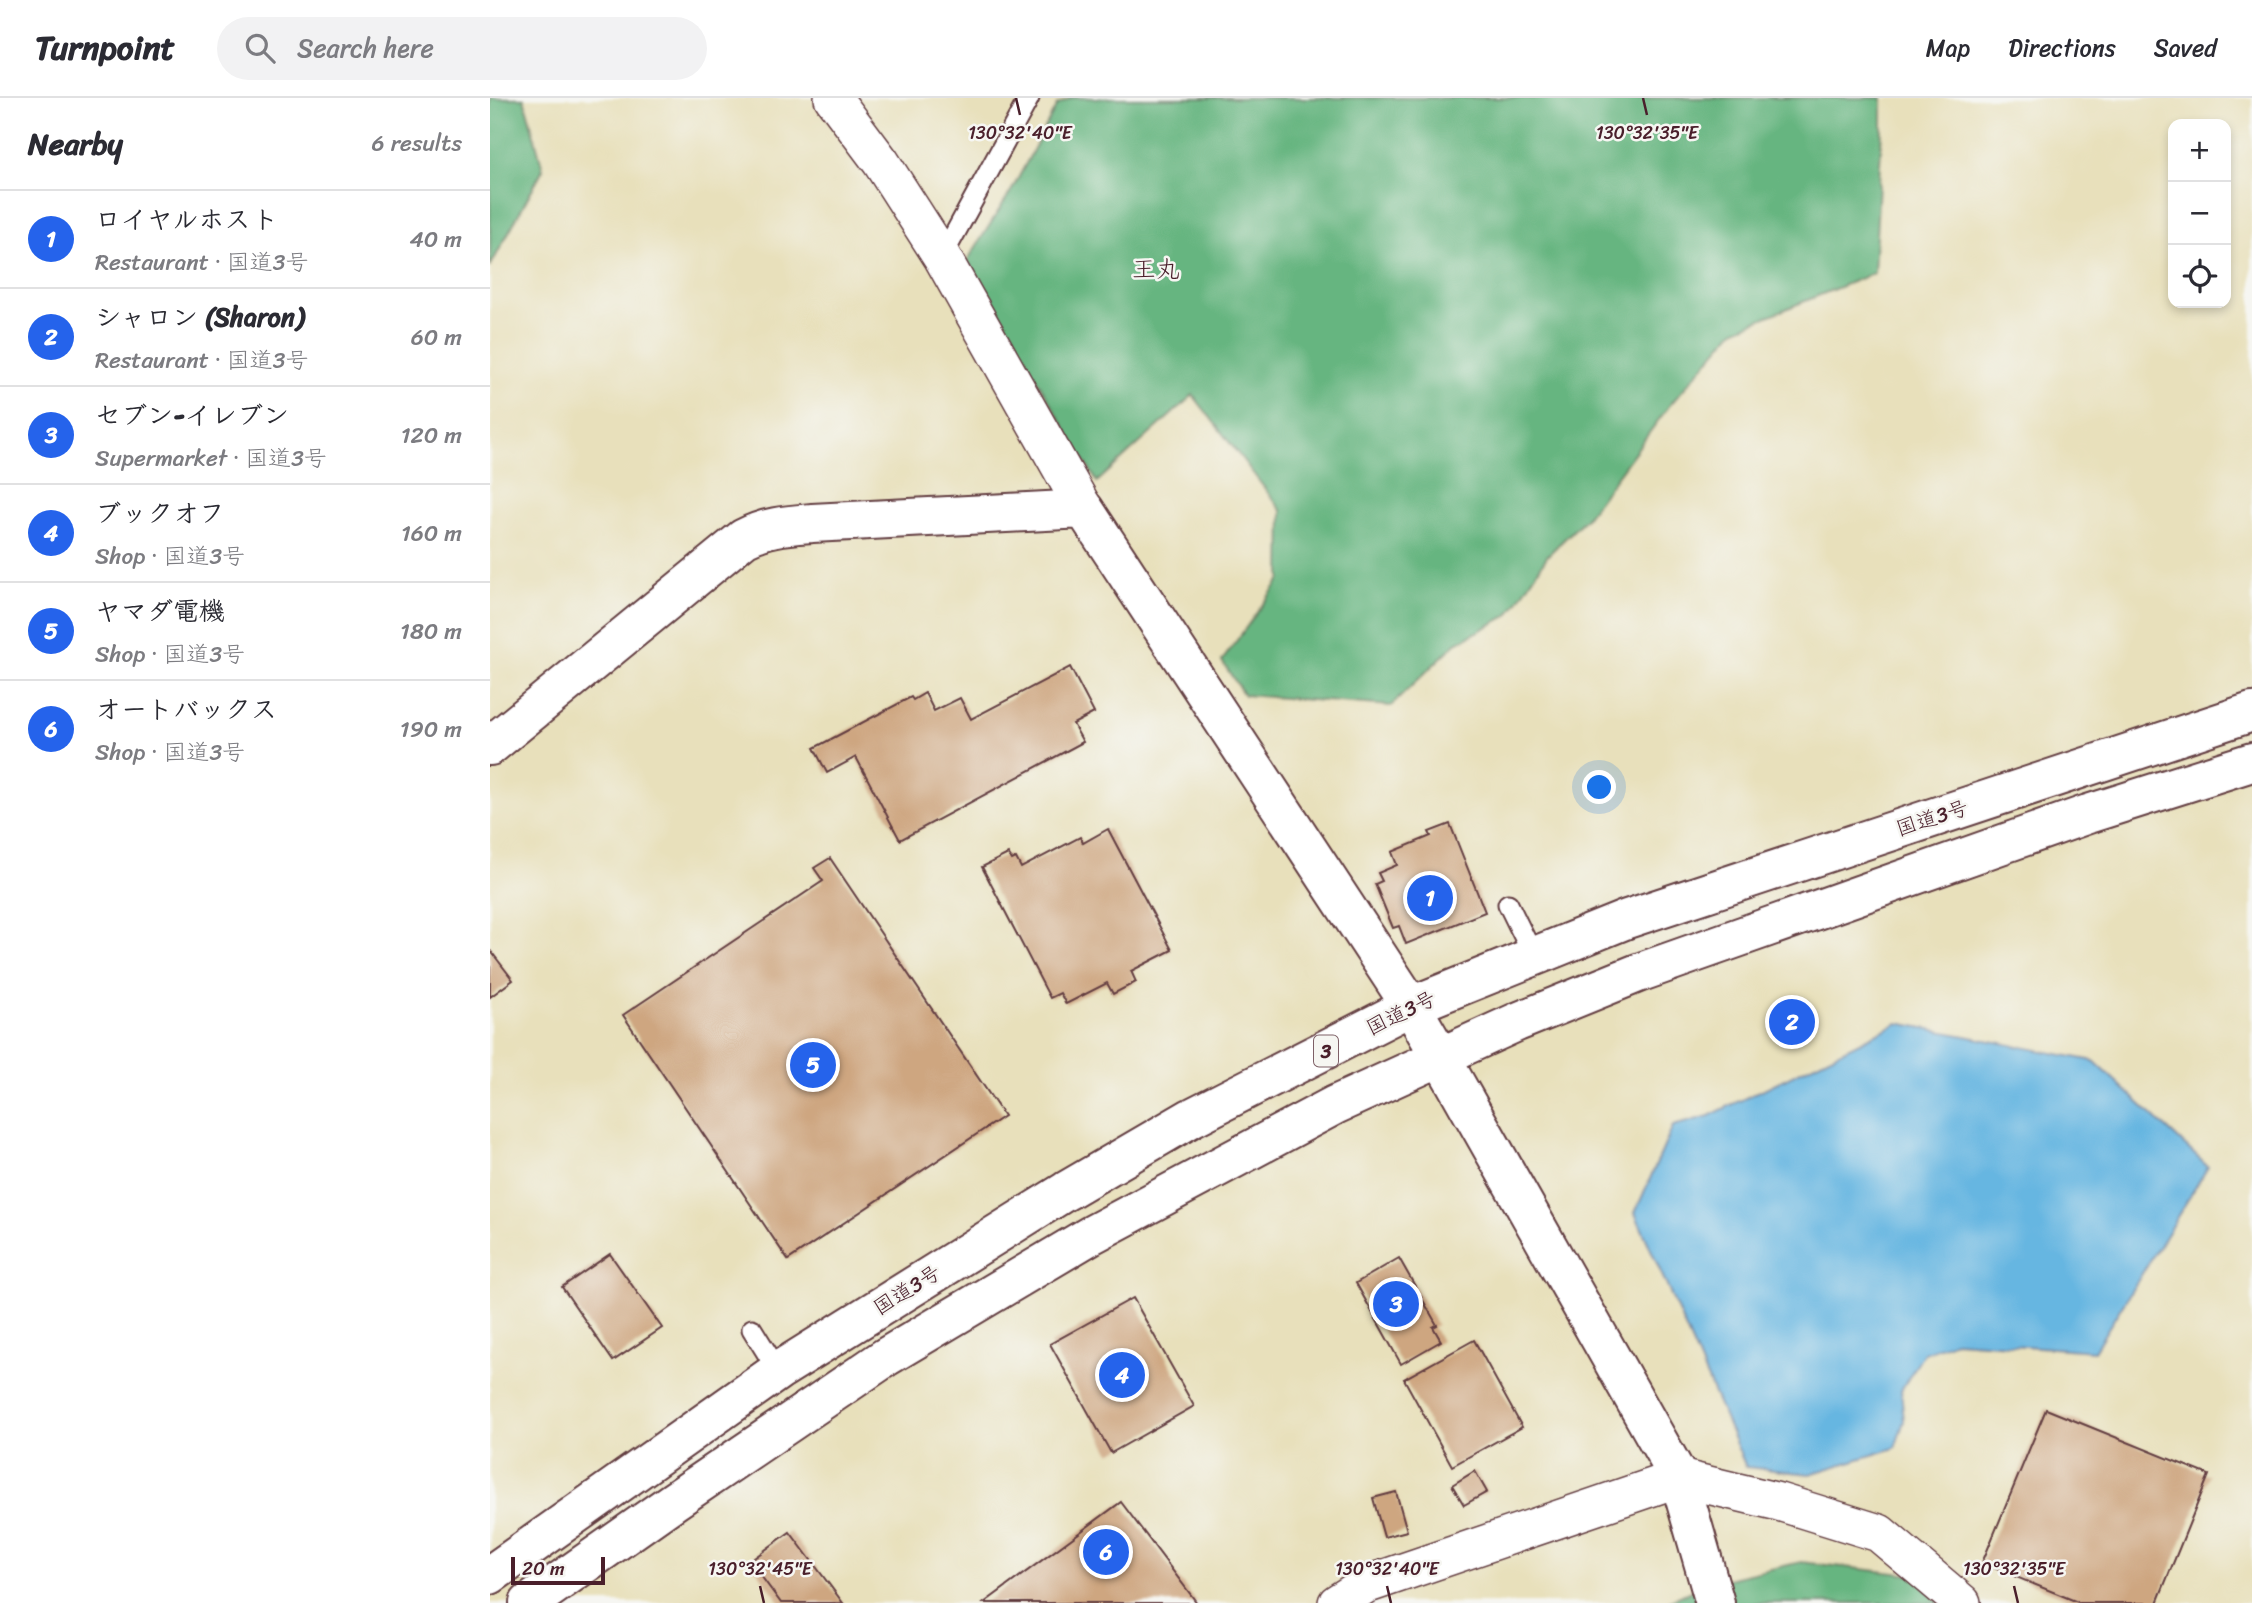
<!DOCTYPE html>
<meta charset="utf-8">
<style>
:root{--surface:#fff;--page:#f2f2f3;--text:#2b2b33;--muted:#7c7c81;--line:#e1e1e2;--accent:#2563eb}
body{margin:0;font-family:Sriracha,"Klee One",sans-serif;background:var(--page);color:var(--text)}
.controls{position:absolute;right:21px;top:21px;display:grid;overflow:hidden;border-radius:14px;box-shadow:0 4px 10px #0003}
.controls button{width:63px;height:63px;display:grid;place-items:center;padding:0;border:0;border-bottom:2px solid var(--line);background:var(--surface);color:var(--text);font:35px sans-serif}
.scale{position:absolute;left:21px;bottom:18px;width:94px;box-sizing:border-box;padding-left:7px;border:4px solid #4a1f2b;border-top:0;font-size:19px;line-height:24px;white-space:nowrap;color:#4a1f2b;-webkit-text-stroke:5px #f6f6f2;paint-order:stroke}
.you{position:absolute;left:1110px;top:690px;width:24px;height:24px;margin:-18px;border:5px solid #fff;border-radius:50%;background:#1a73e8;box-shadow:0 0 0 10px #1a73e833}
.badge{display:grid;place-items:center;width:46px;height:46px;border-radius:50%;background:var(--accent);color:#fff;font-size:23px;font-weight:700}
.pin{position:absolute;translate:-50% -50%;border:4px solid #fff;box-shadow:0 2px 7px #0006}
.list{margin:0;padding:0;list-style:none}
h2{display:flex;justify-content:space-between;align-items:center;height:91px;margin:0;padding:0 28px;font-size:30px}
h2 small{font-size:23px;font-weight:400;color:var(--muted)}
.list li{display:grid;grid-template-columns:46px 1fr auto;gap:21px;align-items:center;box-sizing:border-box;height:98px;padding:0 28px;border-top:2px solid var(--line)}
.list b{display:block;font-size:26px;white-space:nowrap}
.list p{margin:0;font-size:23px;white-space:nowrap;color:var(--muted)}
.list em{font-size:23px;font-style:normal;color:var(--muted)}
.icon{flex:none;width:38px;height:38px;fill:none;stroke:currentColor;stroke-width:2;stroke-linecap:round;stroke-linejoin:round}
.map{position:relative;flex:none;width:1762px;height:1505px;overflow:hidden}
header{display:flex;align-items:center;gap:42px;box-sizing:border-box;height:98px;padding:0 35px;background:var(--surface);border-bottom:2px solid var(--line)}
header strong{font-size:33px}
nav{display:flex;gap:38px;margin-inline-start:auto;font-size:24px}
.search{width:490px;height:63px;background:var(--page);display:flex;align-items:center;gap:18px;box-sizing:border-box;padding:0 24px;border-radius:38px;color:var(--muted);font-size:26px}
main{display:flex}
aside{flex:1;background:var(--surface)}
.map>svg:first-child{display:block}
</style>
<header>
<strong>Turnpoint</strong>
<div class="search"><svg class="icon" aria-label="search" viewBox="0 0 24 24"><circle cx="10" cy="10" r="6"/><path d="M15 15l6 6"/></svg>Search here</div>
<nav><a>Map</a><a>Directions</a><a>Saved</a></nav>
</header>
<main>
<aside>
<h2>Nearby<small>6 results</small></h2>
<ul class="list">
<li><span class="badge">1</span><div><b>ロイヤルホスト</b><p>Restaurant · 国道3号</p></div><em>40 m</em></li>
<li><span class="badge">2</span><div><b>シャロン (Sharon)</b><p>Restaurant · 国道3号</p></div><em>60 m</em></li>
<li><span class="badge">3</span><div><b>セブン-イレブン</b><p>Supermarket · 国道3号</p></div><em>120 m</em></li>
<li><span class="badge">4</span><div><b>ブックオフ</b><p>Shop · 国道3号</p></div><em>160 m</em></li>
<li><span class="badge">5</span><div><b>ヤマダ電機</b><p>Shop · 国道3号</p></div><em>180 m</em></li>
<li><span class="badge">6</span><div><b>オートバックス</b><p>Shop · 国道3号</p></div><em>190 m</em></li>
</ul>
</aside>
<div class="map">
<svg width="1762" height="1505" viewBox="0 0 1762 1505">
<rect width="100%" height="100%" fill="#f6f6f2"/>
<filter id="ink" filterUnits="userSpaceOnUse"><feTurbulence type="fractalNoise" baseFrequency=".0143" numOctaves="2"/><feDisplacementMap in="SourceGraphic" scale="14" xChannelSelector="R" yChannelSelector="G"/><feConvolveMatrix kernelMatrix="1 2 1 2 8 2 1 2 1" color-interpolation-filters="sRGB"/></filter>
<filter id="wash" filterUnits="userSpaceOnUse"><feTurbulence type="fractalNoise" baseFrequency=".00686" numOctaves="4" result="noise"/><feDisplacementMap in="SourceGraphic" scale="28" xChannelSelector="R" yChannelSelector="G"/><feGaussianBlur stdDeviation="1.57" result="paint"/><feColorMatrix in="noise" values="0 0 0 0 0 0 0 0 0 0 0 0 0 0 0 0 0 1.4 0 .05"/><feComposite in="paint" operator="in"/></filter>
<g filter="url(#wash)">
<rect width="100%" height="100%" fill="#e8e0bb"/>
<g fill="#66b580" stroke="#586a56" stroke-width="2">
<polygon points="0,0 34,0 53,71 0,169"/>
<polygon points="581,0 1392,0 1392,30 1384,175 1244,232 1179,308 1095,421 1058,457 1019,517 966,545 901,608 754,597 732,563 791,481 792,413 703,297 607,384 477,163 523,90 567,7"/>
<polygon points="1311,1464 1422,1477 1461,1505 1175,1505 1216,1486"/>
</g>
<polygon fill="#66b6e1" stroke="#586a86" stroke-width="2" points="1408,925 1604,963 1718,1069 1604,1253 1465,1243 1434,1255 1411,1292 1414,1323 1405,1350 1320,1376 1256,1369 1145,1115 1183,1028 1219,1018"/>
<g id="blocks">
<g fill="#cea680">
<polygon points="580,569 604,615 583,626 593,644 410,742 366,659 337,675 324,650 421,599 423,602 435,595 444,613 470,600 481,621"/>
<polygon points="960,726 995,814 916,846 909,828 903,830 885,786 892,783 888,775 907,767 902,754 941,738 939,734"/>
<polygon points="618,731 682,852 641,873 646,884 623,896 617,885 576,906 570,895 560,900 492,769 518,756 522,762 526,760 531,770 590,739 593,745"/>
<polygon points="340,760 514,1018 298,1162 133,917 333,783 324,770"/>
<polygon points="0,852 23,882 0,899"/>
<polygon points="120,1156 172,1230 123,1263 72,1189"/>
<polygon points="909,1160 947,1227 943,1229 951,1243 911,1266 866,1185"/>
<polygon points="643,1200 704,1308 621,1355 560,1246"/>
<polygon points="984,1242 1032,1329 962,1368 914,1281"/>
<polygon points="1556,1311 1719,1377 1667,1505 1590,1505 1492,1465"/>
<polygon points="985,1373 997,1394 974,1407 962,1387"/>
<polygon points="906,1394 917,1433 894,1439 883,1400"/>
<polygon points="631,1404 707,1505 494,1505"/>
<polygon points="300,1434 353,1505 291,1505 260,1463"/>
</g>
</g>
</g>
<g filter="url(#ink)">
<use href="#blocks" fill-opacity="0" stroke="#623c41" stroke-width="2"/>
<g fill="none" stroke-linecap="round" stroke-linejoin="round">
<defs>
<g id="service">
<polyline points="452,159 539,0"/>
<polyline points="1018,806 1044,859"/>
<polyline points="262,1231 288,1273"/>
</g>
<g id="minor">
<polyline points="343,0 391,64 452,159 594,411"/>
<polyline points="847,1505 875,1487 1189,1380 1289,1404 1389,1435 1472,1505"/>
</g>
<path id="tertiary" d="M0 648 254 440C277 428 297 427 322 425L594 411 921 908 950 958 1189 1380 1225 1505"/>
<g id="trunk">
<polyline points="0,1477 288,1273 576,1093 701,1020 921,908 1137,821 1762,614"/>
<polyline points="39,1505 184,1403 396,1259 601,1137 845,1007 1027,924 1148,875 1598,716 1762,664"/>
</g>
</defs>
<use href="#service" stroke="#623c41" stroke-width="23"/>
<use href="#minor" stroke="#623c41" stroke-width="40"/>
<use href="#tertiary" stroke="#623c41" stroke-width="42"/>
<use href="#trunk" stroke="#623c41" stroke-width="42"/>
<use href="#service" stroke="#fff" stroke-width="19"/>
<use href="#minor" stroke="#fff" stroke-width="37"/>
<use href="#tertiary" stroke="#fff" stroke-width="38"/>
<use href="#trunk" stroke="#fff" stroke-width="38"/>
</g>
</g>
<path fill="none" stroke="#4a1f2b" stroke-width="2.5" d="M526 0 530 17M1153 0 1157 17M270 1488 274 1505M897 1488 901 1505M1524 1488 1528 1505"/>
<g text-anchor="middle" stroke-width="5" stroke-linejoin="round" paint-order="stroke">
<rect fill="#f6f6f2" stroke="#7e6067" stroke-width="2" x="824" y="937.5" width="24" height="31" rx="5"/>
<g font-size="19" font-weight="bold" fill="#4a1f2b">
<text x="836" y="960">3</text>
</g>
<g font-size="21" fill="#4a1f2b" stroke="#f6f6f2">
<text transform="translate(1442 720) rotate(-18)" y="7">国道3号</text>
<text transform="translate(911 915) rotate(-26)" y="7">国道3号</text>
<text transform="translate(417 1192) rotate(-32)" y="7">国道3号</text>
</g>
<g font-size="24" fill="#4a1f2b" stroke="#f6f6f2">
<text x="666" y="179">王丸</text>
</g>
</g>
<g font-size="18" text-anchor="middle" fill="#4a1f2b" stroke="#f6f6f2" stroke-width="5" stroke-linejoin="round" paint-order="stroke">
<text x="1157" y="41">130°32'35"E</text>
<text x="530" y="41">130°32'40"E</text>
<text x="270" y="1477">130°32'45"E</text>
<text x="897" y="1477">130°32'40"E</text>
<text x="1524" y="1477">130°32'35"E</text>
</g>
</svg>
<div class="controls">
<button>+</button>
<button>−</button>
<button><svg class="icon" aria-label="locate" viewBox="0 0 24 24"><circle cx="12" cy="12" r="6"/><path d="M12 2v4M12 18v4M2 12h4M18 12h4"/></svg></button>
</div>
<div class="scale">20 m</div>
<div class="you"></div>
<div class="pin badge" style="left:940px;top:800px">1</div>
<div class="pin badge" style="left:1302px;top:924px">2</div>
<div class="pin badge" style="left:906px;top:1206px">3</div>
<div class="pin badge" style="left:632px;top:1277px">4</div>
<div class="pin badge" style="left:323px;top:967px">5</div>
<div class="pin badge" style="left:616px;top:1454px">6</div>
</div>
</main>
